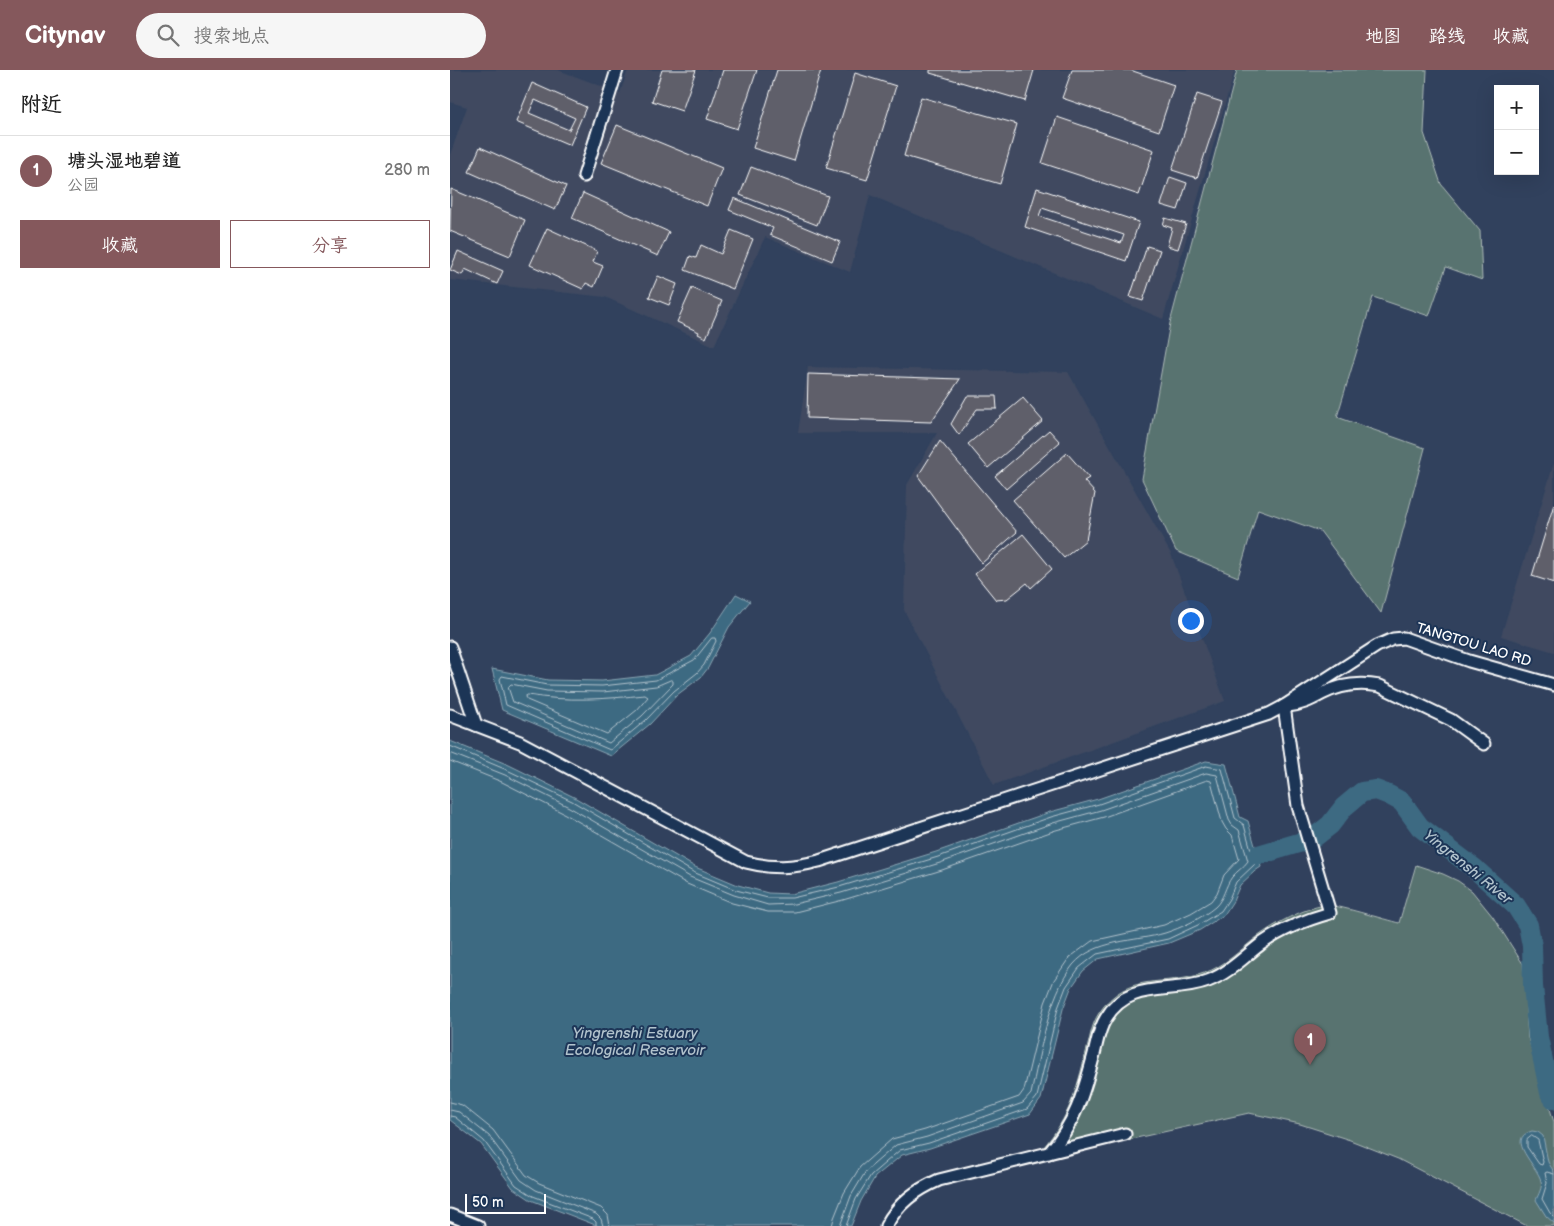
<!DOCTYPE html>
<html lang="zh">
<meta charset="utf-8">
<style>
:root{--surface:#fff;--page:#f6f6f6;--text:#222;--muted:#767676;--line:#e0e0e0;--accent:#85585c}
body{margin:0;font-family:"Balsamiq Sans","LXGW WenKai TC",sans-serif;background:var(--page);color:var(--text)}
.controls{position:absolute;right:15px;top:15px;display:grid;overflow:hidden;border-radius:0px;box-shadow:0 5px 20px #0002}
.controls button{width:45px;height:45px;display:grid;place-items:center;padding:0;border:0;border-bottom:1px solid var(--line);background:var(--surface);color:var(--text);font:25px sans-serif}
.scale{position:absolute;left:15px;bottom:12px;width:81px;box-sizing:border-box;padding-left:5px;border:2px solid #fff;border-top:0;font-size:14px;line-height:18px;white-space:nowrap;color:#fff;-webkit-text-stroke:4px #1d3557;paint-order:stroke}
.you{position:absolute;left:740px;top:550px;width:18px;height:18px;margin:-12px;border:4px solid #fff;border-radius:50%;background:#1a73e8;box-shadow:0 0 0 8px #1a73e833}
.badge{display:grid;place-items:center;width:32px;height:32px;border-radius:50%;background:var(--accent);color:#fff;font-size:16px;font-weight:700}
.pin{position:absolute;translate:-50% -41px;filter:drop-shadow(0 1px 2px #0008)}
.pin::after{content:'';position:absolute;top:26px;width:18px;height:15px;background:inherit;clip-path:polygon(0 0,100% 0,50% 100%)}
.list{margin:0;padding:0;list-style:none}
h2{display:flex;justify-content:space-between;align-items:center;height:65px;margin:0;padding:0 20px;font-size:21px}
h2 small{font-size:16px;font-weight:400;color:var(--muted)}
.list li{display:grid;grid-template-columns:32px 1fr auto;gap:15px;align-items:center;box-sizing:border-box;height:70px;padding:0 20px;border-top:1px solid var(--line)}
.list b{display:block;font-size:19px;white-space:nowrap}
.list p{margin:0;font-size:16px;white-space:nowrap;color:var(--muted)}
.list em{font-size:16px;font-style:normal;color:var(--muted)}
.actions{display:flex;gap:10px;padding:15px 20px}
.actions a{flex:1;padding:11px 0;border:1px solid var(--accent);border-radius:0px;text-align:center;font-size:18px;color:var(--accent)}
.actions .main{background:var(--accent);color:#fff}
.icon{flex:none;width:28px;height:28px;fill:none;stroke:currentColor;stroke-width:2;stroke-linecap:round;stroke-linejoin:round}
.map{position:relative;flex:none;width:1104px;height:1156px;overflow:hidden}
header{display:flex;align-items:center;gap:30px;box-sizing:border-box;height:70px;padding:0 25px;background:var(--accent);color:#fff}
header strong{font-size:24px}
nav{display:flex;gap:28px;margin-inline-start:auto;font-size:18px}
.search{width:350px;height:45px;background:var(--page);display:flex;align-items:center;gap:12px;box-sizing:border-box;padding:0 18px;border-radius:28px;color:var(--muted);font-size:19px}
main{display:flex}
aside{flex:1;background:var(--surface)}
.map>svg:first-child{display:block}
</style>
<header>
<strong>Citynav</strong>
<div class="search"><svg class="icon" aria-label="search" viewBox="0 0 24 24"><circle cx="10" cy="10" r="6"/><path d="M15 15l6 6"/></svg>搜索地点</div>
<nav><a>地图</a><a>路线</a><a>收藏</a></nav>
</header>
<main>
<aside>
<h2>附近<small></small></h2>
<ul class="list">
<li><span class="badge">1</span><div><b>塘头湿地碧道</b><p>公园</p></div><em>280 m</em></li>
</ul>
<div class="actions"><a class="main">收藏</a><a>分享</a></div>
</aside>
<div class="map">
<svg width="1104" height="1156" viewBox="0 0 1104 1156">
<rect width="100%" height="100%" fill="#31415d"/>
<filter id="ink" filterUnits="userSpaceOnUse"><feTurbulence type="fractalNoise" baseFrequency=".02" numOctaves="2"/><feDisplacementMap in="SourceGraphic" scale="10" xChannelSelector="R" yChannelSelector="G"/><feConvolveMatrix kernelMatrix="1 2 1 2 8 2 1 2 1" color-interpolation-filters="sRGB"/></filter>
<g filter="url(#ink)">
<g fill="#3f4a61">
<polygon points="0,0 108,0 170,23 178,0 785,0 713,249 420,125 400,202 315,167 264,276 155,227 0,210 0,85 17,37 0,32"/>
<polygon points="358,297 618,302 721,484 775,631 544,715 454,540 457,415 487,363 348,363"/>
<polygon points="1104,393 1104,582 1051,566"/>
</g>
<g fill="#59736f" stroke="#acb9b7">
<polygon points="787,0 977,0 974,63 991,114 1030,161 1032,210 996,197 979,246 923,227 887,347 975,378 931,543 870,461 808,439 788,507 726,481 692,409 720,253"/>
<path d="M966 795 993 804 1008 811 1022 821 1043 847 1073 894 1078 968 1104 1052V1156H1077L948 1089 900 1070 850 1054 799 1043 596 1088 593 1078C620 1046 626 1021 636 982 640 969 641 955 649 943 677 900 714 918 754 903 775 896 790 880 807 867 826 853 852 839 875 835 885 834 936 850 949 853Z"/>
</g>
<g fill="#3e6a82" stroke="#8ba6b4">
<polygon points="286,524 300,531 279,557 258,598 251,607 227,625 200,654 161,686 52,640 42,599 98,610 152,611 205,605 241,586 260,563"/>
<polygon points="0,671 59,695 124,727 245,797 288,815 318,823 341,824 388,812 486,782 600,742 648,729 756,691 776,694 790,747 798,751 811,797 805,801 790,815 783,831 774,845 750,860 719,873 648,889 633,901 621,918 613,939 591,1029 580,1044 480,1078 452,1085 425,1107 411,1131 401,1156 148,1156 81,1130 63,1118 31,1074 0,1050"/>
<path d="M1082 1061 1088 1062 1093 1066 1098 1092 1104 1102V1153L1096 1146 1086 1130C1088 1125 1093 1117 1091 1111 1088 1096 1054 1069 1082 1061Z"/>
</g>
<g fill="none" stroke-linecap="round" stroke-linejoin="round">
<g stroke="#b2c3cd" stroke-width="1">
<polygon points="262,568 265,568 266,571 254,595 247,603 224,621 196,650 160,680 56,635 50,609 52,606 97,615 152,616 206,610 244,590"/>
<polygon points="221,610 223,611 223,614 192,646 159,673 63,632 58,617 61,614 97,621 153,622 206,616"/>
<path d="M78 625C117 632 156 629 195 625L198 627 187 640 157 664 77 630 75 627Z"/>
<polyline points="0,676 57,700 122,731 243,802 286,820 318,828 342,828 389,817 488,787 601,747 649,734 756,696 772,699 785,748 794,755 805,794 786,812 779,829 771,841 748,855 718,869 647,884 629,898 616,917 608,938 587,1027 577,1039 479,1073 450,1080 421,1105 406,1129 396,1156"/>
<path d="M0 683 55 705 119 737 240 807 284 825 318 835 344 834 391 823 490 793 603 753 651 740 756 703 767 705 779 750 782 755 789 760 798 791C794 797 787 801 782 807 775 816 774 829 765 837 752 848 731 858 715 863 685 872 645 869 623 895 598 926 590 985 581 1024L573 1033 477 1067 446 1075 416 1101 401 1126 390 1156"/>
<polyline points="0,691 52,712 115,744 237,814 282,833 318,842 345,842 393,830 492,800 606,760 654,747 757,710 761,711 772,752 776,759 782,765 789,789 774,805 767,823 761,831 741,843 714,855 642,871 619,888 604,910 595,933 574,1020 569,1027 475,1060 442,1069 410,1097 394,1123 384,1148 382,1156"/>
<polyline points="0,1032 12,1035 43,1060 76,1105 89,1113 151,1138 158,1145 160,1156"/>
<polyline points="0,1040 9,1042 39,1066 71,1110 86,1120 146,1144 151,1149 153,1156"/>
<polyline points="0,1046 5,1047 34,1071 66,1115 83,1126 143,1149 146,1152 146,1156"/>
<polygon points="1082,1066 1088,1070 1093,1092 1092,1095 1089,1094 1077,1077 1077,1070"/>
<polyline points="1104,1104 1097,1102 1095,1103 1097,1113 1092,1129 1100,1143 1104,1147"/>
</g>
<polyline stroke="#3e6a82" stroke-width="20" points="808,785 862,769 880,755 894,737 912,722 926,720 939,725 952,732 970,757 1024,798 1066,836 1078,855 1082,876 1083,916 1088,967 1100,1023 1104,1029"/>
</g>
<g fill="#5f5e6a" stroke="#fff" fill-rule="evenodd">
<polygon points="212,0 246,0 232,41 202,31"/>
<polygon points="273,0 307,0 287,59 257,49"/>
<polygon points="327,0 371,0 344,91 303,78"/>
<polygon points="480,0 584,0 575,31 480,3"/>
<polygon points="622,0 680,0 724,15 709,61 612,28"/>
<polygon points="405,3 446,16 417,110 376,98"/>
<path d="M82 13 136 37 120 75 66 52ZM85 30 125 48 119 60 79 43Z"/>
<polygon points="747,24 772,32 747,108 722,100"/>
<polygon points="471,27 567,54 550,114 454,86"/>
<polygon points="607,47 704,80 689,125 592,93"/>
<polygon points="167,55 272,98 257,136 151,93"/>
<polygon points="30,77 116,116 105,140 19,102"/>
<polygon points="301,97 378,126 367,155 290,125"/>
<polygon points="720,107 737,113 728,140 711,135"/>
<path d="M587 118 689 152 676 191 575 157ZM592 138 674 165 671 173 589 146Z"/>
<polygon points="1,119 75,150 60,186 0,161"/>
<polygon points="133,123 219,162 208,186 122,148"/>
<polygon points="284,128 390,172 382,191 320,165 323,158 279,140"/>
<polygon points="715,148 736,154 728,179 717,176 722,158 713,155"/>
<polygon points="97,158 147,181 143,192 153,196 144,217 136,213 133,219 80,195"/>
<polygon points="281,160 303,169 283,219 235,200 240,186 246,188 251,175 271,184"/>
<polygon points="697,176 710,180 693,231 680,227"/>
<polygon points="8,181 53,201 47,214 15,199 12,205 0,200"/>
<polygon points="208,206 227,214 219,235 199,227"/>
<polygon points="242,218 272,231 256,268 248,264 249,262 227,252"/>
<polygon points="358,304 510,309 481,352 357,348"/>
<polygon points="517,326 546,326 547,339 527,339 509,365 501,354"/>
<polygon points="573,328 593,351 538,398 518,374"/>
<polygon points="599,360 610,372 556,419 545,406"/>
<polygon points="490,371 567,462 532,493 468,406"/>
<polygon points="617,383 639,408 634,411 645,423 636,470 614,488 563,430"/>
<polygon points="1104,434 1104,513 1082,506"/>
<polygon points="573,464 602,499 581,518 577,513 557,529 546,530 525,504"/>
</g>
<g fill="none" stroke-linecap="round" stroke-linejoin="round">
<defs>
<g id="minor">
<polyline points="134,106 167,0"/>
<polyline points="0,577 26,655"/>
<path d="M838 636C851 635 861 630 872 624 891 614 909 612 930 616L1001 650 1034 674"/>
<path d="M0 645 70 672 296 792C323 799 342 798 369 791L819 644 834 636 927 576 943 569 954 568 1019 591 1104 615"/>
<path d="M599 1083C625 1053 633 1025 643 988 647 974 648 960 656 948 679 909 722 925 758 911 779 903 794 887 811 874 832 859 855 850 880 843L848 736 834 636"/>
<polyline points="0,1145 28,1156"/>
<path d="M436 1156C448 1133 466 1120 489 1110L675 1064"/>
</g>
</defs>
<use href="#minor" stroke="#fff" stroke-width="15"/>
<use href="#minor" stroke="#1d3557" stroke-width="11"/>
</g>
</g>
<g text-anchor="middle" stroke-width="4" stroke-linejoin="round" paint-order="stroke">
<g font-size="14" fill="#fff" stroke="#1d3557">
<text transform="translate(1024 574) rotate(17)" y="5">TANGTOU LAO RD</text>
</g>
<g font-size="15" font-style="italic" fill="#b2c3cd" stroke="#1d3557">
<text transform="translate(1018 797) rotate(39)" y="5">Yingrenshi River</text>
<text x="185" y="968">Yingrenshi Estuary<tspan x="185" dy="17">Ecological Reservoir</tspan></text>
</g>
</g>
</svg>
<div class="controls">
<button>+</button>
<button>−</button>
</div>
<div class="scale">50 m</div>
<div class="you"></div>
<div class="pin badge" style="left:860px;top:995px">1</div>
</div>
</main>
